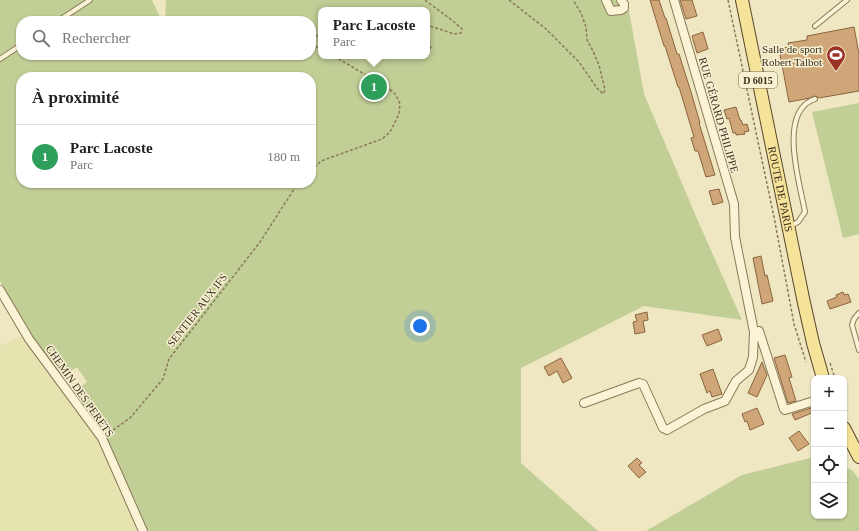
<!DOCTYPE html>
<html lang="fr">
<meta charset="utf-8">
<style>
:root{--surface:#fff;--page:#f2f2f2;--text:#222;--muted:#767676;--line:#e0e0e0;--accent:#9b3426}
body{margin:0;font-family:"Times New Roman",serif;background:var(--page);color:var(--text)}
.controls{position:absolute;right:12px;bottom:12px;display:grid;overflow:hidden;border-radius:8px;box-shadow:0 1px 3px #0004}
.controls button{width:36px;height:36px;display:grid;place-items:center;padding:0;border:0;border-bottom:1px solid var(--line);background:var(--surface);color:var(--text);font:20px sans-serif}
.you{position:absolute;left:420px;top:326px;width:14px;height:14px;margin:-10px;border:3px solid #fff;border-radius:50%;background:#1a73e8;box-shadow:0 0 0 6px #1a73e833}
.badge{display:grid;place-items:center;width:26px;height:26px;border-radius:50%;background:var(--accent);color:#fff;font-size:13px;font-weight:700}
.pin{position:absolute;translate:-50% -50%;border:2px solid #fff;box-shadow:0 1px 4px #0006}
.popup{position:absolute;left:318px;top:7px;width:112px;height:52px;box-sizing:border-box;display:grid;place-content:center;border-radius:8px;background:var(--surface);filter:drop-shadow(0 1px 3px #0005);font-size:13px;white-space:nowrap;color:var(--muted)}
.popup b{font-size:15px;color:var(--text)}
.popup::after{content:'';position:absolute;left:50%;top:100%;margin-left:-8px;border:8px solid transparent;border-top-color:var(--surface)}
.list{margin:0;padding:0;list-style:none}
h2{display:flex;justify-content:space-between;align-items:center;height:52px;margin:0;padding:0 16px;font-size:17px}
h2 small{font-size:13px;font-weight:400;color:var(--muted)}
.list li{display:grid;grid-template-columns:26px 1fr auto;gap:12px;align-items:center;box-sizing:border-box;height:64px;padding:0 16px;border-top:1px solid var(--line)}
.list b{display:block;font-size:15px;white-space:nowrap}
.list p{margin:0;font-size:13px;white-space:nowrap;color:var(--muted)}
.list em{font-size:13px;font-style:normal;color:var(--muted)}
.icon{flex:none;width:22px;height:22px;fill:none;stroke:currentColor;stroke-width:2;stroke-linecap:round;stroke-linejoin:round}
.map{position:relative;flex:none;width:859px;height:531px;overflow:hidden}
.search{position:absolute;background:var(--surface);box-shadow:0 1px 3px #0004;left:16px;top:16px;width:300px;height:44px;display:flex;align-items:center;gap:10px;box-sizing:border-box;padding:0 14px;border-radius:16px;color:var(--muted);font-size:15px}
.panel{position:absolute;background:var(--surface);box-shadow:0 1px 3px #0004;left:16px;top:72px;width:300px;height:116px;border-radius:16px}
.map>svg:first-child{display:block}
</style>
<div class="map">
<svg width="859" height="531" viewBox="0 0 859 531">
<rect width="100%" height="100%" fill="#efe7c2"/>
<polygon fill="#e5e3af" points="29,333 101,440 142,531 0,531 0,346"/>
<g fill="#c1ce96" fill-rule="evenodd">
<path d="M0 0H152L162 21H21V55H311V21H165L166 0H626L629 11 644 94 698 221 742 320 644 306 521 368V463L598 531H142L101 440 72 393 87 382 77 367 60 378 29 333 0 281ZM321 10H427V56H321ZM21 77H311V183H21Z"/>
<polygon points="859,103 859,234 843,238 812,112"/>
<polygon points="814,457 814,516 844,516 844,467 852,470 859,479 859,531 646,531 742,475"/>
</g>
<g fill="#cfa677" stroke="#8a653e">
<polygon points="650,0 659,0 665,18 666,18 677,54 679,54 691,92 700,123 699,123 715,175 706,177 698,151 695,151 691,138 694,137 679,87 678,87 665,46 664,46"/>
<polygon points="680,0 692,0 697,16 686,19"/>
<polygon points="854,27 859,54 859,91 819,98 818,97 814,96 810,98 789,102 779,49 789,47 788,43 807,40 807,36"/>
<polygon points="703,32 708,49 697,53 692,36"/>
<polygon points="736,107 740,120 741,120 743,125 747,124 749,131 744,132 745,134 736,135 736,133 733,133 729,118 727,119 724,110"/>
<polygon points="719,189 723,202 713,205 709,191"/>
<polygon points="761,256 765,276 767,275 773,301 762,304 753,258"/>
<polygon points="843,292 844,295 848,294 851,302 830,309 827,301 837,297 836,295"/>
<polygon points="647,312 648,320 643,321 645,332 635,334 633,322 637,321 635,315"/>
<polygon points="718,329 722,340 707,346 702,335"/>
<polygon points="785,355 792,377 789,378 796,401 788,403 774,358"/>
<polygon points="561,358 572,378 563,383 557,371 549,376 544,367"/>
<polygon points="762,362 767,375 757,397 748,393"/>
<polygon points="713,369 722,394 712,397 710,391 707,393 700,374"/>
<polygon points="814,407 814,412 795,420 792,414"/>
<polygon points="757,408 764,424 750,430 747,421 745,422 742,414"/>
<polygon points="799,431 809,444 798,451 789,438"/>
<polygon points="637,458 642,463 639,465 646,472 639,478 628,466"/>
</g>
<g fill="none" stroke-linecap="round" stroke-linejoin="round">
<defs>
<g id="service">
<polyline points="58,21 90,0"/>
<polyline points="815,26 847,0"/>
<polyline points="0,59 21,45"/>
<path d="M791 226 798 222 805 212C800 184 777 111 815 99"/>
<polyline points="859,313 854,319 852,325 859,350"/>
</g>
<g id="minor">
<polyline points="606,0 611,11 621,10 624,8 624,4 621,0"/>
<polyline points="674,0 734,204 735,237 754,332"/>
<polyline points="0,290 29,339 102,438 143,531"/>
<polyline points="584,403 639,383 643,384 663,428 667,430 704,409 725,401 736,381 749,370 753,357 754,332 759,331 784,409 785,410 814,401"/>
</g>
<g id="primary">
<path id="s1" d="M742 0 804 303 813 343 823 378"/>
<polyline points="844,428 859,457"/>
</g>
</defs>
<use href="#service" stroke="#8a7959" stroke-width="6"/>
<use href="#minor" stroke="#8a7959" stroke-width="10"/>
<use href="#primary" stroke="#58462d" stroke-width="14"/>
<g stroke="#8a7959" stroke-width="1.5" stroke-dasharray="3 2" stroke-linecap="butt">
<polyline points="425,0 453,21 462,29 461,33 454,34 427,25"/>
<polyline points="509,0 546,29 579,62 597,88 603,94 605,90 599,65 593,51 587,40 586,27 581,13 573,0"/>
<polyline points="728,0 774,217 794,324 806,362"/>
<polyline points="311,35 321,36"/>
<polyline points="427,43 431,46 430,49 427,50"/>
<polyline points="311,44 321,49"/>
<polyline points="311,171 321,161 382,139 390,132 399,114 400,104 396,95 384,84 369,77 334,56"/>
<polyline points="830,363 835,378"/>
<polyline points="109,433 130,418 163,379 169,359 260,242 298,183"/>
</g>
<use href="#service" stroke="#faf3d6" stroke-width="4"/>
<use href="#minor" stroke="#faf3d6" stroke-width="8"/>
<use href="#primary" stroke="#f4e399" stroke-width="12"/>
</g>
<defs>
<symbol id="stadium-pin" viewBox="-11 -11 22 30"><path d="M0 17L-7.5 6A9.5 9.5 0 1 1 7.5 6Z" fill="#9b3426" stroke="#f7f0d2"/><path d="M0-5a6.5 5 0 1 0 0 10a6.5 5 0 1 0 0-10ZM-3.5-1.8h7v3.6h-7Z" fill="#fff"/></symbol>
</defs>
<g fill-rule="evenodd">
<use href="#stadium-pin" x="825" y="44" width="22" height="30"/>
</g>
<g text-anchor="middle" stroke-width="3" stroke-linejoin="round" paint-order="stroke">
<rect fill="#f7f0d2" stroke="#726853" stroke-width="1" x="739" y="72" width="38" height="16" rx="3"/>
<g font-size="10" font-weight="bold" fill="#392e1d">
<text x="758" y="84">D 6015</text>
</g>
<g font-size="11" fill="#392e1d" stroke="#f7f0d2" text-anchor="end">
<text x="822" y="53">Salle de sport<tspan x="822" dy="13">Robert Talbot</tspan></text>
</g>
<g font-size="11" fill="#392e1d" stroke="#f7f0d2">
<text transform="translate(719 115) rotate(74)" y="4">RUE GÉRARD PHILIPPE</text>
<text dy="4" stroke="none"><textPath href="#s1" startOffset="193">ROUTE DE PARIS</textPath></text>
<text transform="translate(197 310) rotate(-52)" y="4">SENTIER AUX IFS</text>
<text transform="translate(80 391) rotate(55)" y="4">CHEMIN DES PERETS</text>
</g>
</g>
</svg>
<div class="controls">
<button>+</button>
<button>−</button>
<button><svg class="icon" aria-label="locate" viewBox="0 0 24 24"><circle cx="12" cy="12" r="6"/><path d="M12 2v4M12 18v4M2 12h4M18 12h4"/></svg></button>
<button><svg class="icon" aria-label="layers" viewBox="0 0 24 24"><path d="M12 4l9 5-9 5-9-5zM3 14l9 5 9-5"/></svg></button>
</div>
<div class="you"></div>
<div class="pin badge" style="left:374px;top:87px;background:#2e9e5b">1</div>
<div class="popup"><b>Parc Lacoste</b>Parc</div>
<div class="search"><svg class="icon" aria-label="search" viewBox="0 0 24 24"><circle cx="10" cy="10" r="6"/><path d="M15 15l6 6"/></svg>Rechercher</div>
<section class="panel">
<h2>À proximité<small></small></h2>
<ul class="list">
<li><span class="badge" style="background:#2e9e5b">1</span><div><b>Parc Lacoste</b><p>Parc</p></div><em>180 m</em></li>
</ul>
</section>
</div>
